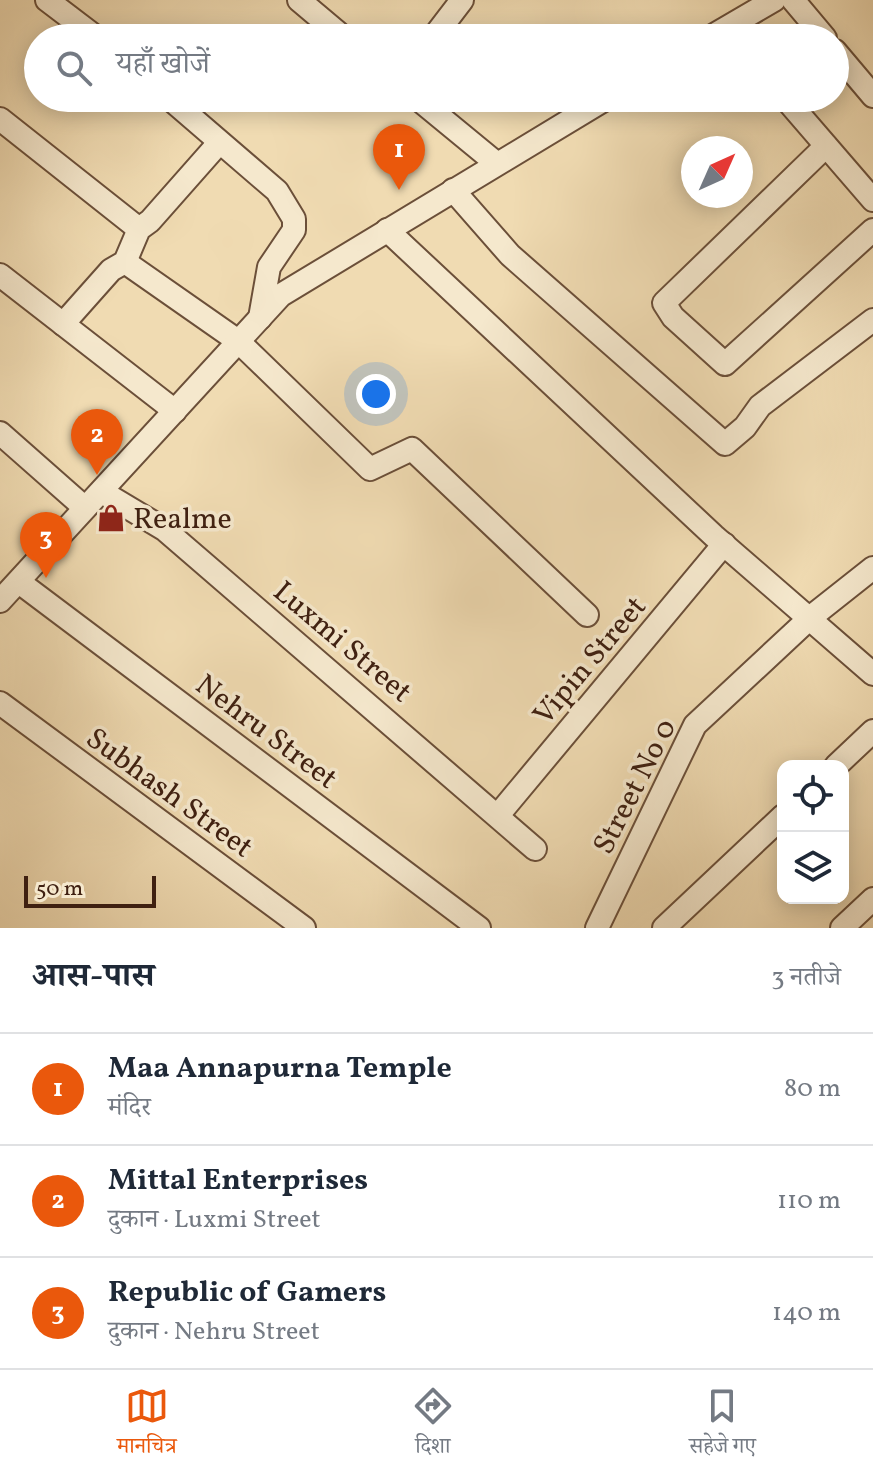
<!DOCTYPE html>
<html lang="hi">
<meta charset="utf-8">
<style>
:root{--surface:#fff;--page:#f2f2f3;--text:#1f2937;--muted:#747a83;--line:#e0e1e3;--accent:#ea580c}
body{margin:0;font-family:Vollkorn,"Noto Serif Devanagari",serif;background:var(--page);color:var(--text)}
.controls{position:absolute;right:24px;bottom:24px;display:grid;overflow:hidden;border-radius:16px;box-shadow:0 4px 20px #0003}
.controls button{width:72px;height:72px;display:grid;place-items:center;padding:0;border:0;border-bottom:2px solid var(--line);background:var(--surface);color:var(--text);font:40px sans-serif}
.compass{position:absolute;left:681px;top:136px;width:72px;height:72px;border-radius:50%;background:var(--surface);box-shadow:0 4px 20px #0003;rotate:45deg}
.scale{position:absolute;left:24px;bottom:20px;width:132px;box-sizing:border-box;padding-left:8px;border:4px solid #3f2011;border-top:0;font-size:22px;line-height:28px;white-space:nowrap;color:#3f2011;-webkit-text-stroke:6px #f5e8cd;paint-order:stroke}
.you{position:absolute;left:376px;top:394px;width:28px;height:28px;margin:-20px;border:6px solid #fff;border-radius:50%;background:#1a73e8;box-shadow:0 0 0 12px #1a73e833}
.badge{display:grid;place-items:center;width:52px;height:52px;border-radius:50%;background:var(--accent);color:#fff;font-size:26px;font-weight:700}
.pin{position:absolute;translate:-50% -66px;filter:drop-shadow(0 2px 4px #0008)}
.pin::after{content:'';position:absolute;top:42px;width:28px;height:24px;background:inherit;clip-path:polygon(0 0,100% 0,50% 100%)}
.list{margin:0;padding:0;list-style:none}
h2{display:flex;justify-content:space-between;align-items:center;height:104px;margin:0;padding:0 32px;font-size:34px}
h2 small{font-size:26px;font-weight:400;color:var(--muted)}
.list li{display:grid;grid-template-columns:52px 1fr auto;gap:24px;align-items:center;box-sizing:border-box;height:112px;padding:0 32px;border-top:2px solid var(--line)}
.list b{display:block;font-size:30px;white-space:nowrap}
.list p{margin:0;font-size:26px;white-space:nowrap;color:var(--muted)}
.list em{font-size:26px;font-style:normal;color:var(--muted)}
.icon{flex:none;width:44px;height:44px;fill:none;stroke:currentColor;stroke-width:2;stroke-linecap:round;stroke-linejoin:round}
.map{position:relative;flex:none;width:873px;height:928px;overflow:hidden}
.search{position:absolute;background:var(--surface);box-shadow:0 4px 20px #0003;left:24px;right:24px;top:24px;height:88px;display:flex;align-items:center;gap:20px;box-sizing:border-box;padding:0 28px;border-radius:44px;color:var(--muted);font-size:30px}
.sheet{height:440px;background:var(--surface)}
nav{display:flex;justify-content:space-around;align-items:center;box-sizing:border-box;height:112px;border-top:2px solid var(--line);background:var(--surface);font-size:22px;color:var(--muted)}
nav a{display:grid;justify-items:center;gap:4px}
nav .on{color:var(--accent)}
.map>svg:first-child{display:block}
</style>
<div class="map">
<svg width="873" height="928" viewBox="0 0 873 928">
<rect width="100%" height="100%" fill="#f0dbb2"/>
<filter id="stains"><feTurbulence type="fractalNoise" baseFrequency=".0025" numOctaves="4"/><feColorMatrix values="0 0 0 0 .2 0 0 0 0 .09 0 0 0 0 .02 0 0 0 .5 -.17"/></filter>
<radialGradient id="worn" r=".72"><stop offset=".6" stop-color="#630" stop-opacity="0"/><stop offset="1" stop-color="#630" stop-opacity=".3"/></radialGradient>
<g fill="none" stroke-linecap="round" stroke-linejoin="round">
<defs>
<g id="minor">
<polyline points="47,0 97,38"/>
<polyline points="299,0 344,38"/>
<polyline points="793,0 825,38"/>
<polyline points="433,38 462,0"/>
<polyline points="709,38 774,0"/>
<polyline points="835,51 873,96"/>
<polyline points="169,98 277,191 294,219 294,230 269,267 260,318"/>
<polyline points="417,98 496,163"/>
<polyline points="785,98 873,200"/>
<polyline points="0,119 139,229"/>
<polyline points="826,146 664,303 673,317 725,364 873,230"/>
<polyline points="453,190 510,255 725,444 745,427 760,406 873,320"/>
<polyline points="387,230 714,536 873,674"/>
<polyline points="125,262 238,341 370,469 412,449 587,615"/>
<polyline points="0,275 175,411"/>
<polyline points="63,324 111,270 125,262 139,229 150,221 218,144"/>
<polyline points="0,433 85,508"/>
<polyline points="102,492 164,529 535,849"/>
<polyline points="19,582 479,928"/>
<polyline points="0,601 281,295 607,98"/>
<polyline points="0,703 304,928"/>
<polyline points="836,766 873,731"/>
<polyline points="499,814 724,544"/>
<polyline points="597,928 695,725 811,617 873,568"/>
<polyline points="664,928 783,816"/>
<polyline points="842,928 873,899"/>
</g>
</defs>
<use href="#minor" stroke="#6b4f39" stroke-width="26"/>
<use href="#minor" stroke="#f5e8cd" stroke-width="22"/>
</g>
<defs>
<symbol id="shop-bare" viewBox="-9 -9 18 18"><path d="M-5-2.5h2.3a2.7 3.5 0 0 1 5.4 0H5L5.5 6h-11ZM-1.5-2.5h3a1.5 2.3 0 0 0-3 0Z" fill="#8f2418" stroke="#f5e8cd" stroke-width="2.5" paint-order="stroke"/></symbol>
</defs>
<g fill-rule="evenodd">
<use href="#shop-bare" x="91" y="498" width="40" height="40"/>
</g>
<g text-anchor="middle" stroke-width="7" stroke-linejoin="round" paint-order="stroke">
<g font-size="30" fill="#3f2011" stroke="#f5e8cd" text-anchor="start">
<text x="133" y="528">Realme</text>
</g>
<g font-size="30" fill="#3f2011" stroke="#f5e8cd">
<text transform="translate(343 641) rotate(40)" y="10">Luxmi Street</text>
<text transform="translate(589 660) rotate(-50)" y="10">Vipin Street</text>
<text transform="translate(267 731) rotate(37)" y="10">Nehru Street</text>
<text transform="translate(634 786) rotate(-63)" y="10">Street No 0</text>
<text transform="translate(170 792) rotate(36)" y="10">Subhash Street</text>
</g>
</g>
<rect width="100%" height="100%" filter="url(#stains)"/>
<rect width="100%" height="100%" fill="url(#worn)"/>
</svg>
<div class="controls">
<button><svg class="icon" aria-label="locate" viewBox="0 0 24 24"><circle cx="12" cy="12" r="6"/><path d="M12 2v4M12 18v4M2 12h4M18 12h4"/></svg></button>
<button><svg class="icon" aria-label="layers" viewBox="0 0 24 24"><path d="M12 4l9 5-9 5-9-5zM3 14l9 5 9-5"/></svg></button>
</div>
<svg class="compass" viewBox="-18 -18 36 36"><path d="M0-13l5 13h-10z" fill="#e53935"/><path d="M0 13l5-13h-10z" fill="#747a83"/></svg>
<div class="scale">50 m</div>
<div class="you"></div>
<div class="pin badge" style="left:399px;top:190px">1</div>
<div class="pin badge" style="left:97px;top:475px">2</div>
<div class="pin badge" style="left:46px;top:578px">3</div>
<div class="search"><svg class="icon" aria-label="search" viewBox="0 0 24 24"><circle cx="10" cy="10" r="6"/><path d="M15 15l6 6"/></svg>यहाँ खोजें</div>
</div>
<section class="sheet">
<h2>आस-पास<small>3 नतीजे</small></h2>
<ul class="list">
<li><span class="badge">1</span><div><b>Maa Annapurna Temple</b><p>मंदिर</p></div><em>80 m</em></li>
<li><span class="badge">2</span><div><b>Mittal Enterprises</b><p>दुकान · Luxmi Street</p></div><em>110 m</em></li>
<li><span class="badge">3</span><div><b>Republic of Gamers</b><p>दुकान · Nehru Street</p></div><em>140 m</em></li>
</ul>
</section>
<nav>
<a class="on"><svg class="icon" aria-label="map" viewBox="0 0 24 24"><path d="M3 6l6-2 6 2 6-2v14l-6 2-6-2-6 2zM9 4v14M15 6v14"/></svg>मानचित्र</a>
<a><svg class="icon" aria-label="directions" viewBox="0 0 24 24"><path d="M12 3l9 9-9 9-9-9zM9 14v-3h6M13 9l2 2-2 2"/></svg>दिशा</a>
<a><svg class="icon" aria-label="saved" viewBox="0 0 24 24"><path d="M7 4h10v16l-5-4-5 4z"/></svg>सहेजे गए</a>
</nav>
